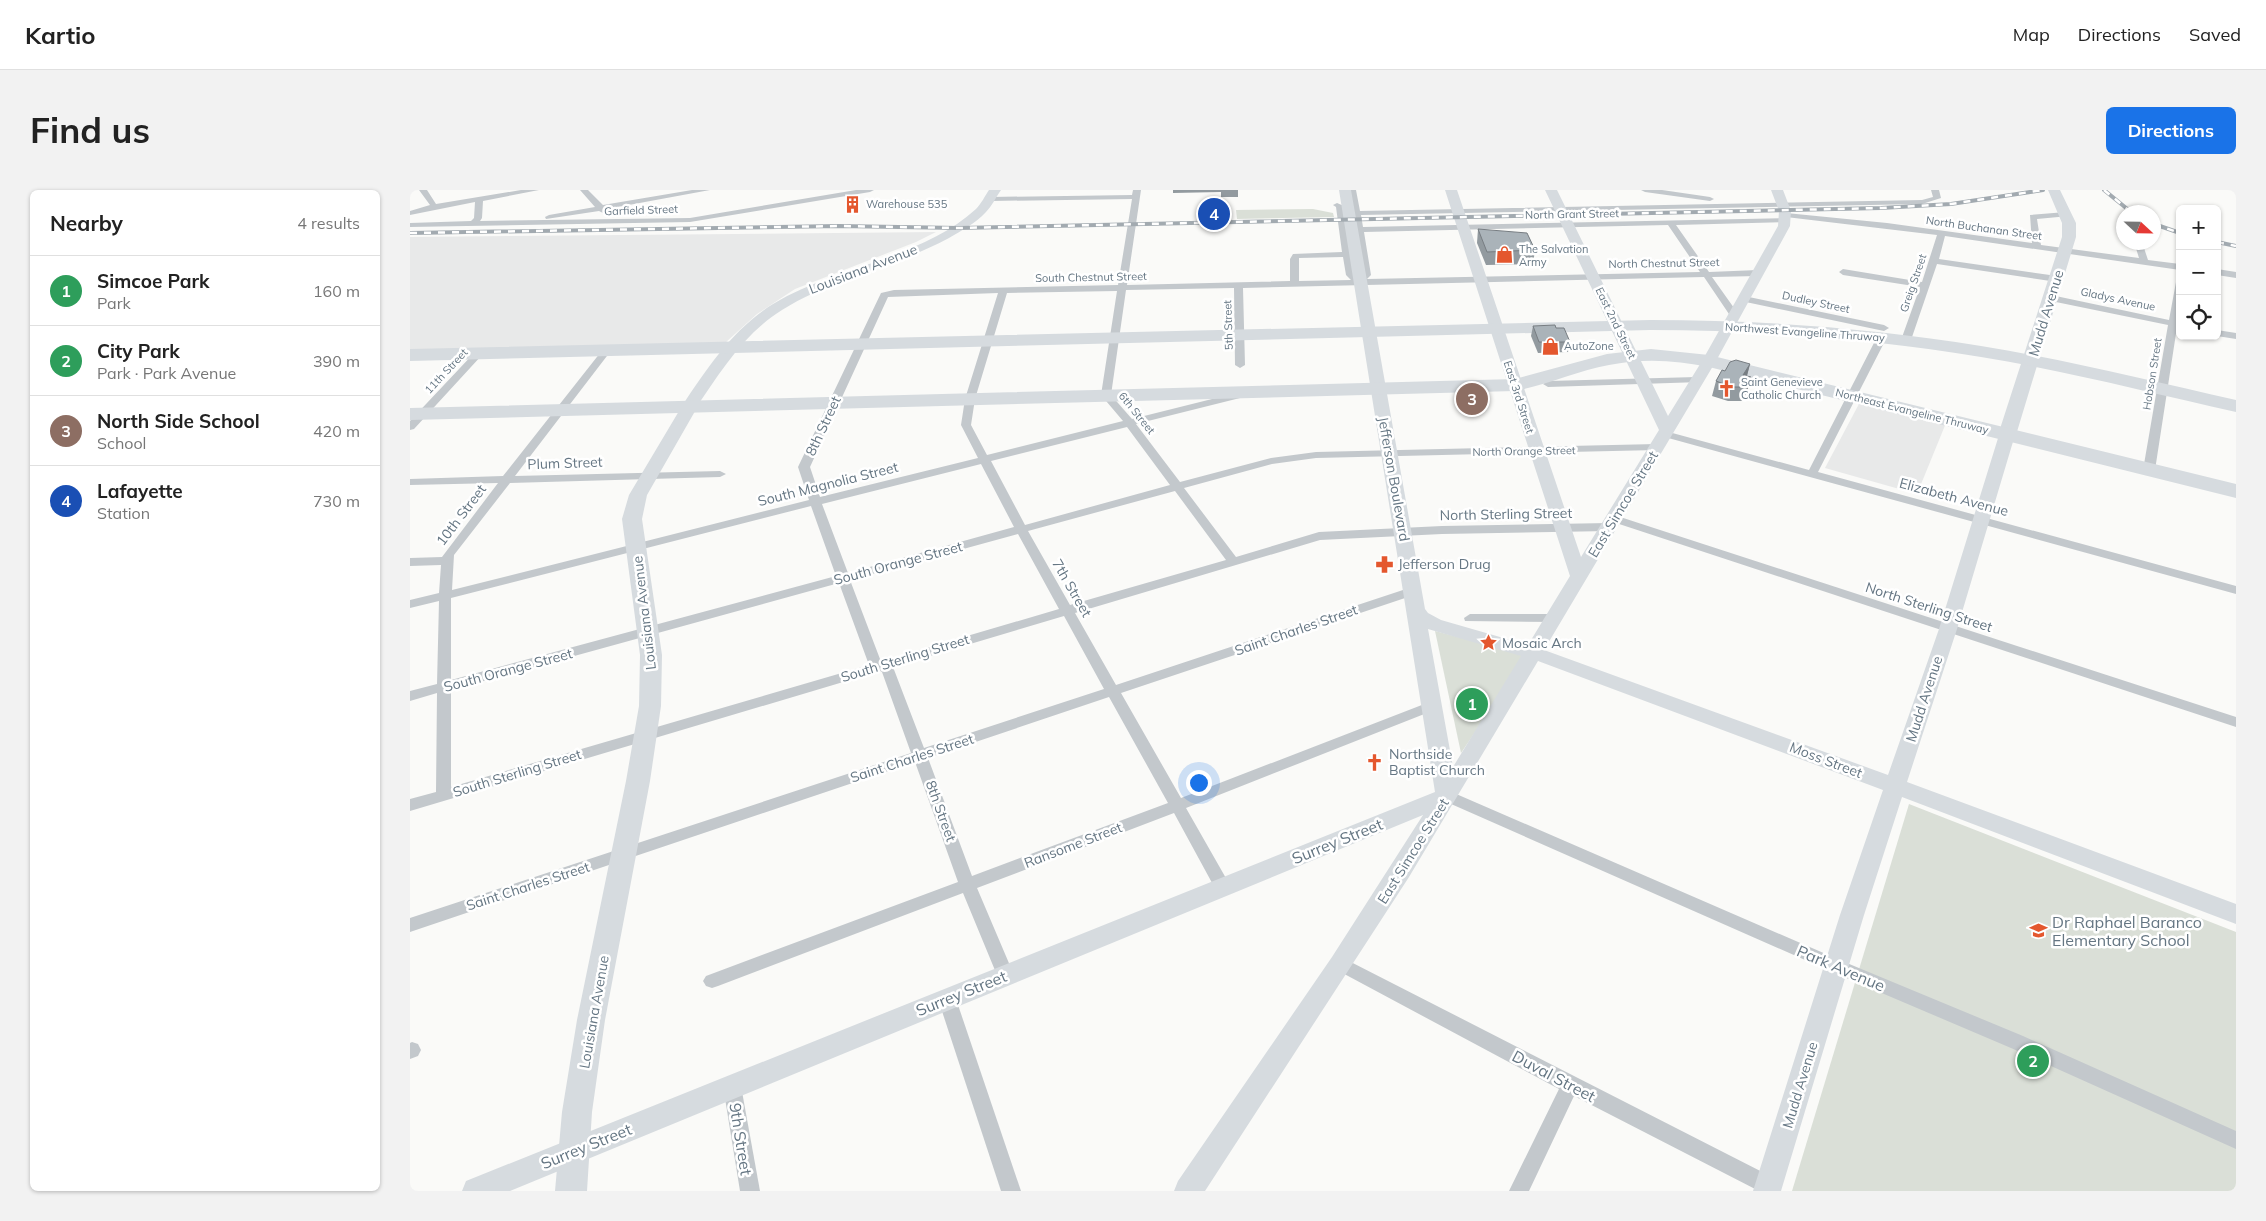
<!DOCTYPE html>
<meta charset="utf-8">
<style>
:root{--surface:#fff;--page:#f2f2f2;--text:#222;--muted:#767676;--line:#e0e0e0;--accent:#1a73e8}
body{margin:0;font-family:Mulish,sans-serif;background:var(--page);color:var(--text)}
.controls{position:absolute;right:15px;top:15px;display:grid;overflow:hidden;border-radius:8px;box-shadow:0 1px 4px #0004}
.controls button{width:45px;height:45px;display:grid;place-items:center;padding:0;border:0;border-bottom:1px solid var(--line);background:var(--surface);color:var(--text);font:25px sans-serif}
.compass{position:absolute;left:1706px;top:15px;width:45px;height:45px;border-radius:50%;background:var(--surface);box-shadow:0 1px 4px #0004;rotate:112deg}
.you{position:absolute;left:788px;top:592px;width:18px;height:18px;margin:-12px;border:4px solid #fff;border-radius:50%;background:#1a73e8;box-shadow:0 0 0 8px #1a73e833}
.badge{display:grid;place-items:center;width:32px;height:32px;border-radius:50%;background:var(--accent);color:#fff;font-size:16px;font-weight:700}
.pin{position:absolute;translate:-50% -50%;border:2px solid #fff;box-shadow:0 1px 5px #0006}
.list{margin:0;padding:0;list-style:none}
h2{display:flex;justify-content:space-between;align-items:center;height:65px;margin:0;padding:0 20px;font-size:21px}
h2 small{font-size:16px;font-weight:400;color:var(--muted)}
.list li{display:grid;grid-template-columns:32px 1fr auto;gap:15px;align-items:center;box-sizing:border-box;height:70px;padding:0 20px;border-top:1px solid var(--line)}
.list b{display:block;font-size:19px;white-space:nowrap}
.list p{margin:0;font-size:16px;white-space:nowrap;color:var(--muted)}
.list em{font-size:16px;font-style:normal;color:var(--muted)}
.icon{flex:none;width:28px;height:28px;fill:none;stroke:currentColor;stroke-width:2;stroke-linecap:round;stroke-linejoin:round}
.map{position:relative;flex:none;width:1826px;height:1001px;overflow:hidden;border-radius:8px}
header{display:flex;align-items:center;gap:30px;box-sizing:border-box;height:70px;padding:0 25px;background:var(--surface);border-bottom:1px solid var(--line)}
header strong{font-size:24px}
nav{display:flex;gap:28px;margin-inline-start:auto;font-size:18px}
.intro{display:flex;align-items:center;justify-content:space-between;box-sizing:border-box;height:120px;padding:0 30px}
h1{margin:0;font-size:35px}
.button{padding:12px 22px;border-radius:8px;background:var(--accent);color:#fff;font-size:18px;font-weight:700}
main{display:flex;gap:30px;padding:0 30px}
aside{flex:1;background:var(--surface);border-radius:8px;box-shadow:0 1px 4px #0004}
.map>svg:first-child{display:block}
</style>
<header>
<strong>Kartio</strong>
<nav><a>Map</a><a>Directions</a><a>Saved</a></nav>
</header>
<div class="intro"><h1>Find us</h1><a class="button">Directions</a></div>
<main>
<aside>
<h2>Nearby<small>4 results</small></h2>
<ul class="list">
<li><span class="badge" style="background:#2e9e5b">1</span><div><b>Simcoe Park</b><p>Park</p></div><em>160 m</em></li>
<li><span class="badge" style="background:#2e9e5b">2</span><div><b>City Park</b><p>Park · Park Avenue</p></div><em>390 m</em></li>
<li><span class="badge" style="background:#8d6e63">3</span><div><b>North Side School</b><p>School</p></div><em>420 m</em></li>
<li><span class="badge" style="background:#1a4fb4">4</span><div><b>Lafayette</b><p>Station</p></div><em>730 m</em></li>
</ul>
</aside>
<div class="map">
<svg width="1826" height="1001" viewBox="0 0 1826 1001">
<rect width="100%" height="100%" fill="#fafaf8"/>
<g fill="#e8e9e9">
<polygon points="526,42 506,52 385,99 347,124 315,153 0,160 0,47"/>
<polygon points="1450,212 1536,233 1507,304 1415,278"/>
</g>
<g fill="#dadfd7">
<polygon points="903,19 923,23 924,27 827,29 826,20"/>
<polygon points="1025,441 1117,465 1051,563"/>
<polygon points="1499,614 1826,742 1826,1001 1382,1001"/>
</g>
<g fill="none" stroke-linecap="round" stroke-linejoin="round">
<g fill="#c3c8cc" fill-rule="evenodd">
<polygon points="9,0 17,0 26,14 111,0 129,0 73,11 72,28 70,31 280,28 446,0 464,0 460,2 280,32 0,37 0,33 61,31 64,28 65,12 0,25 0,21 20,15"/>
<polygon points="170,0 178,0 193,15 282,0 300,0 197,19 199,22 195,24 189,21 136,29 135,27 139,25 185,17"/>
<path d="M723 0H731L717 95 880 91V69L883 64 932 62 926 17 923 15 927 13 934 16 944 84 949 88 953 84 938 0H946L950 21 1512 10 1523 7 1521 0H1529L1531 8 1512 14 951 25 953 37 1378 28V32H1375L1266 35 1299 82 1348 80 1352 83 1348 86 1302 87 1329 125 1324 128 1321 127 1294 87 833 98 835 175 830 178 825 175 824 98 716 100 701 205 722 229 834 201 839 204 838 206 726 234 770 292 861 268 906 262 1247 254 1252 257 1247 260 906 268 862 274 774 298 826 367 909 342 1032 336 1199 333 1205 337 1199 341 1032 344 910 350 665 423 706 495 999 398H1007L1009 401 1007 404 711 503 771 608 1017 513H1027L1029 516 1027 519 776 618 821 697 819 702 813 703 807 702 764 623 567 698 604 785 601 790 595 792 589 790 553 703 308 796 302 798 296 796 293 791 296 786 548 692 505 572 0 742V728L501 563 472 482 470 481 0 621V609L26 602 27 503 0 511V501L27 494 29 411 0 418V410L29 403 31 375 0 376V368L32 367 88 293 0 295V289L93 286 194 158H200V162L105 286 310 281 316 284 310 287 100 293 44 365 42 400 399 310 388 277 471 103 484 100 708 95 722 9 581 11 577 9 581 7 722 5ZM1258 35 1290 82 957 89 961 85 954 42ZM933 67 936 85 941 90 889 91V68ZM707 101 691 205 713 231 577 265 561 235 565 209 597 103ZM588 103 555 209 551 235 568 268 410 307 400 277 478 107ZM717 237 760 295 615 335 581 271ZM571 274 604 337 438 383 412 314ZM765 301 816 370 660 415 618 341ZM401 316 426 386 41 490V408ZM608 344 649 419 472 471 470 469 440 390ZM429 393 459 475 41 597V500ZM654 426 694 499 514 558 483 477ZM699 507 758 613 562 686 518 568Z"/>
<polygon points="1231,0 1252,0 1300,7 1304,9 1300,11 1235,2"/>
<polygon points="1656,22 1660,24 1659,26 1627,29 1631,55 1729,68 1724,52 1732,52 1738,70 1770,74 1770,80 1535,46 1529,69 1647,86 1651,89 1647,92 1527,74 1501,150 1496,153 1491,150 1510,97 1433,85 1429,82 1433,79 1512,92 1527,45 1376,27 1372,25 1376,23 1477,33 1622,53 1620,25"/>
<polygon points="1807,79 1826,82 1826,88 1807,85"/>
<polygon points="1770,89 1768,132 1770,138 1767,137 1745,280 1739,283 1733,280 1758,135 1641,111 1636,108 1641,105 1759,130 1766,92"/>
<polygon points="1334,106 1474,135 1479,138 1474,141 1331,111 1329,109"/>
<polygon points="1807,140 1826,143 1826,149 1807,146"/>
<polygon points="1472,144 1477,147 1408,282 1826,396 1826,404 1251,246 1250,244 1255,241 1399,280 1467,147"/>
<polygon points="69,160 74,163 72,165 4,239 0,240 0,231 66,161"/>
<polygon points="1287,187 1292,190 1291,192 1138,197 1133,194 1138,191"/>
<polygon points="1204,325 1826,527 1826,537 1200,331 1198,329"/>
<polygon points="1060,424 1145,424 1151,428 1145,432 1055,431 1054,428"/>
<polygon points="1037,600 1432,771 1613,846 1826,941 1826,959 1601,858 1420,781 1032,610 1029,606 1032,602"/>
<polygon points="931,767 1366,989 1369,996 1367,1001 1349,1001 1164,906 1119,1001 1099,1001 1149,899 925,779 922,774 925,769"/>
<polygon points="537,801 543,804 546,809 611,1001 591,1001 528,809 531,804"/>
<polygon points="2,852 8,854 11,860 8,866 0,869 0,853"/>
<polygon points="322,888 329,890 331,896 350,1001 330,1001 313,896 315,890"/>
</g>
<g fill="#d6dbdf" fill-rule="evenodd">
<path d="M579 0H591C586 7 582 16 576 22 566 33 551 41 539 48 485 77 423 88 372 120 333 144 310 183 285 219H275L272 216C297 178 324 138 363 114 426 76 511 69 566 19 571 14 575 6 579 0Z"/>
<path d="M929 0H941L1015 419 1018 423 1031 430 1118 455 1160 386 1035 0H1047L1171 367 1249 240 1135 0H1147L1258 226 1292 171 1368 36 1369 21 1361 0H1373L1381 21 1380 36 1306 171 1134 460 1478 585 1529 439 1589 245 1592 242H1602L1605 245 1547 439 1497 592 1826 714V734L1492 607 1454 725 1371 1001H1343L1430 725 1473 600 1128 471 999 687 795 1001H764L768 991 922 767 1013 625 100 1001H52L56 991 1025 602ZM1018 439 1111 466 1043 577Z"/>
</g>
<g fill="#d6dbdf" fill-rule="evenodd">
<polygon points="1638,0 1650,0 1666,33 1666,47 1606,245 1603,249 1591,249 1588,245 1652,47 1652,33"/>
<polygon points="280,211 286,212 288,216 237,305 232,329 252,465 251,516 240,591 195,830 182,922 177,1001 145,1001 152,922 167,830 216,591 229,516 230,465 212,329 219,305 272,216 274,212"/>
</g>
<g fill="#d6dbdf" fill-rule="evenodd">
<path d="M1240 130C1351 130 1461 138 1571 156 1657 170 1741 191 1826 210V222C1741 203 1657 181 1571 167 1461 149 1351 140 1240 140L0 171V159Z"/>
<path d="M1241 159 1299 165 1826 294V308L1299 177C1266 170 1232 168 1199 175 1167 181 1137 195 1105 201L0 230V218L1105 189 1197 164Z"/>
</g>
<defs>
<g id="rail">
<polyline points="1694,0 1721,22"/>
<polyline points="1744,34 1770,43"/>
<polyline points="0,43 429,36 549,38 1471,18 1541,14 1633,0"/>
<polyline points="1807,52 1826,56"/>
</g>
</defs>
<use href="#rail" stroke="#a2aab0" stroke-width="4"/>
<use href="#rail" stroke="#fff" stroke-width="2.5" stroke-dasharray="7" stroke-linecap="butt"/>
</g>
<g fill="#929a9f">
<polygon points="763,0 828,0 828,7 811,7 811,2 763,3"/>
<polygon points="1068,39 1125,60 1123,74 1076,75 1067,53"/>
<polygon points="1123,136 1146,138 1160,152 1158,162 1128,163 1121,146"/>
<polygon points="1340,174 1337,186 1337,202 1332,211 1318,211 1302,206 1306,191 1315,181"/>
</g>
<g fill="#777d82">
<polygon points="1340,174 1336,189 1333,185"/>
<polygon points="1341,187 1337,202 1332,211 1336,197"/>
</g>
<g fill="#aab3b9" stroke="#777d82">
<polygon points="1068,39 1117,43 1125,60 1077,62"/>
<polygon points="1145,135 1146,138 1154,138 1160,152 1129,152 1123,136"/>
<polygon points="1326,170 1340,174 1333,185 1341,187 1336,197 1322,197 1306,191 1312,180 1315,181 1320,172"/>
</g>
<defs>
<symbol id="building-bare" viewBox="-9 -9 18 18"><path d="M-4-6H4V6H1V3H-1V6H-4ZM-2.5-4.3h1.7v1.8h-1.7ZM.8-4.3h1.7v1.8H.8ZM-2.5-1h1.7V.8h-1.7ZM.8-1h1.7V.8H.8Z" fill="#e4572e" stroke="#fff" stroke-width="2.5" paint-order="stroke"/></symbol>
<symbol id="shop-bare" viewBox="-9 -9 18 18"><path d="M-5-2.5h2.3a2.7 3.5 0 0 1 5.4 0H5L5.5 6h-11ZM-1.5-2.5h3a1.5 2.3 0 0 0-3 0Z" fill="#e4572e" stroke="#fff" stroke-width="2.5" paint-order="stroke"/></symbol>
<symbol id="church-bare" viewBox="-9 -9 18 18"><path d="M-1.2-6h2.4v3.5h3.3v2.4h-3.3V6h-2.4V-.1h-3.3v-2.4h3.3Z" fill="#e4572e" stroke="#fff" stroke-width="2.5" paint-order="stroke"/></symbol>
<symbol id="pharmacy-bare" viewBox="-9 -9 18 18"><path d="M-2-6h4v4h4v4h-4v4h-4v-4h-4v-4h4Z" fill="#e4572e" stroke="#fff" stroke-width="2.5" paint-order="stroke"/></symbol>
<symbol id="sight-bare" viewBox="-9 -9 18 18"><path d="M0-6L1.8-2.2L6-1.7L2.9 1.2L3.7 5.4L0 3.3L-3.7 5.4L-2.9 1.2L-6-1.7L-1.8-2.2Z" fill="#e4572e" stroke="#fff" stroke-width="2.5" paint-order="stroke"/></symbol>
<symbol id="school-bare" viewBox="-9 -9 18 18"><path d="M0-5L7-2L0 1L-7-2ZM-4 1L0 2.5L4 1V4Q0 6-4 4Z" fill="#e4572e" stroke="#fff" stroke-width="2.5" paint-order="stroke"/></symbol>
</defs>
<g fill-rule="evenodd">
<use href="#building-bare" x="430" y="2" width="25" height="25"/>
<use href="#shop-bare" x="1082" y="52" width="25" height="25"/>
<use href="#shop-bare" x="1128" y="144" width="25" height="25"/>
<use href="#church-bare" x="1304" y="186" width="25" height="25"/>
<use href="#pharmacy-bare" x="962" y="362" width="25" height="25"/>
<use href="#sight-bare" x="1066" y="440" width="25" height="25"/>
<use href="#church-bare" x="952" y="560" width="25" height="25"/>
<use href="#school-bare" x="1616" y="728" width="25" height="25"/>
</g>
<g text-anchor="middle" stroke-width="5" stroke-linejoin="round" paint-order="stroke">
<g font-size="11" fill="#657683" stroke="#fff" text-anchor="start">
<text x="456" y="18">Warehouse 535</text>
<text x="1109" y="63">The Salvation<tspan x="1109" dy="13">Army</tspan></text>
<text x="1154" y="160">AutoZone</text>
<text x="1331" y="196">Saint Genevieve<tspan x="1331" dy="13">Catholic Church</tspan></text>
</g>
<g font-size="11" fill="#657683" stroke="#fff">
<text transform="translate(231 20) rotate(-2)" y="4">Garfield Street</text>
<text transform="translate(1162 24) rotate(-1)" y="4">North Grant Street</text>
<text transform="translate(1574 38) rotate(8)" y="4">North Buchanan Street</text>
<text transform="translate(1254 73) rotate(-1)" y="4">North Chestnut Street</text>
<text transform="translate(681 87) rotate(-1)" y="4">South Chestnut Street</text>
<text transform="translate(1503 93) rotate(-71)" y="4">Greig Street</text>
<text transform="translate(1708 109) rotate(12)" y="4">Gladys Avenue</text>
<text transform="translate(1406 112) rotate(12)" y="4">Dudley Street</text>
<text transform="translate(1206 133) rotate(64)" y="4">East 2nd Street</text>
<text transform="translate(818 135) rotate(-92)" y="4">5th Street</text>
<text transform="translate(1395 142) rotate(4)" y="4">Northwest Evangeline Thruway</text>
<text transform="translate(36 181) rotate(-47)" y="4">11th Street</text>
<text transform="translate(1742 184) rotate(-81)" y="4">Hobson Street</text>
<text transform="translate(1109 207) rotate(72)" y="4">East 3rd Street</text>
<text transform="translate(1502 221) rotate(14)" y="4">Northeast Evangeline Thruway</text>
<text transform="translate(727 223) rotate(51)" y="4">6th Street</text>
<text transform="translate(1114 261) rotate(-1)" y="4">North Orange Street</text>
</g>
<g font-size="14" fill="#657683" stroke="#fff">
<text transform="translate(453 79) rotate(-21)" y="5">Louisiana Avenue</text>
<text transform="translate(1636 123) rotate(-73)" y="5">Mudd Avenue</text>
<text transform="translate(413 236) rotate(-65)" y="5">8th Street</text>
<text transform="translate(155 273) rotate(-2)" y="5">Plum Street</text>
<text transform="translate(984 289) rotate(80)" y="5">Jefferson Boulevard</text>
<text transform="translate(418 294) rotate(-14)" y="5">South Magnolia Street</text>
<text transform="translate(1544 307) rotate(15)" y="5">Elizabeth Avenue</text>
<text transform="translate(1213 314) rotate(-59)" y="5">East Simcoe Street</text>
<text transform="translate(1096 324) rotate(-1)" y="5">North Sterling Street</text>
<text transform="translate(51 325) rotate(-53)" y="5">10th Street</text>
<text transform="translate(488 373) rotate(-15)" y="5">South Orange Street</text>
<text transform="translate(662 398) rotate(60)" y="5">7th Street</text>
<text transform="translate(1519 417) rotate(18)" y="5">North Sterling Street</text>
<text transform="translate(234 423) rotate(-97)" y="5">Louisiana Avenue</text>
<text transform="translate(886 440) rotate(-19)" y="5">Saint Charles Street</text>
<text transform="translate(495 468) rotate(-17)" y="5">South Sterling Street</text>
<text transform="translate(98 480) rotate(-15)" y="5">South Orange Street</text>
<text transform="translate(1514 509) rotate(-72)" y="5">Mudd Avenue</text>
<text transform="translate(502 568) rotate(-18)" y="5">Saint Charles Street</text>
<text transform="translate(1416 570) rotate(21)" y="5">Moss Street</text>
<text transform="translate(107 583) rotate(-17)" y="5">South Sterling Street</text>
<text transform="translate(531 621) rotate(70)" y="5">8th Street</text>
<text transform="translate(663 655) rotate(-21)" y="5">Ransome Street</text>
<text transform="translate(1003 661) rotate(-58)" y="5">East Simcoe Street</text>
<text transform="translate(118 696) rotate(-18)" y="5">Saint Charles Street</text>
<text transform="translate(184 822) rotate(-80)" y="5">Louisiana Avenue</text>
<text transform="translate(1390 895) rotate(-73)" y="5">Mudd Avenue</text>
</g>
<g font-size="14" fill="#657683" stroke="#fff" text-anchor="start">
<text x="988" y="379">Jefferson Drug</text>
<text x="1092" y="458">Mosaic Arch</text>
<text x="979" y="569">Northside<tspan x="979" dy="16">Baptist Church</tspan></text>
</g>
<g font-size="16" fill="#657683" stroke="#fff">
<text transform="translate(927 651) rotate(-22)" y="6">Surrey Street</text>
<text transform="translate(1431 778) rotate(23)" y="6">Park Avenue</text>
<text transform="translate(551 803) rotate(-22)" y="6">Surrey Street</text>
<text transform="translate(1144 886) rotate(28)" y="6">Duval Street</text>
<text transform="translate(331 949) rotate(81)" y="6">9th Street</text>
<text transform="translate(176 956) rotate(-22)" y="6">Surrey Street</text>
</g>
<g font-size="16" fill="#657683" stroke="#fff" text-anchor="start">
<text x="1642" y="738">Dr Raphael Baranco<tspan x="1642" dy="18">Elementary School</tspan></text>
</g>
</g>
</svg>
<div class="controls">
<button>+</button>
<button>−</button>
<button><svg class="icon" aria-label="locate" viewBox="0 0 24 24"><circle cx="12" cy="12" r="6"/><path d="M12 2v4M12 18v4M2 12h4M18 12h4"/></svg></button>
</div>
<svg class="compass" viewBox="-18 -18 36 36"><path d="M0-13l5 13h-10z" fill="#e53935"/><path d="M0 13l5-13h-10z" fill="#767676"/></svg>
<div class="you"></div>
<div class="pin badge" style="left:1062px;top:514px;background:#2e9e5b">1</div>
<div class="pin badge" style="left:1623px;top:871px;background:#2e9e5b">2</div>
<div class="pin badge" style="left:1062px;top:209px;background:#8d6e63">3</div>
<div class="pin badge" style="left:804px;top:24px;background:#1a4fb4">4</div>
</div>
</main>
